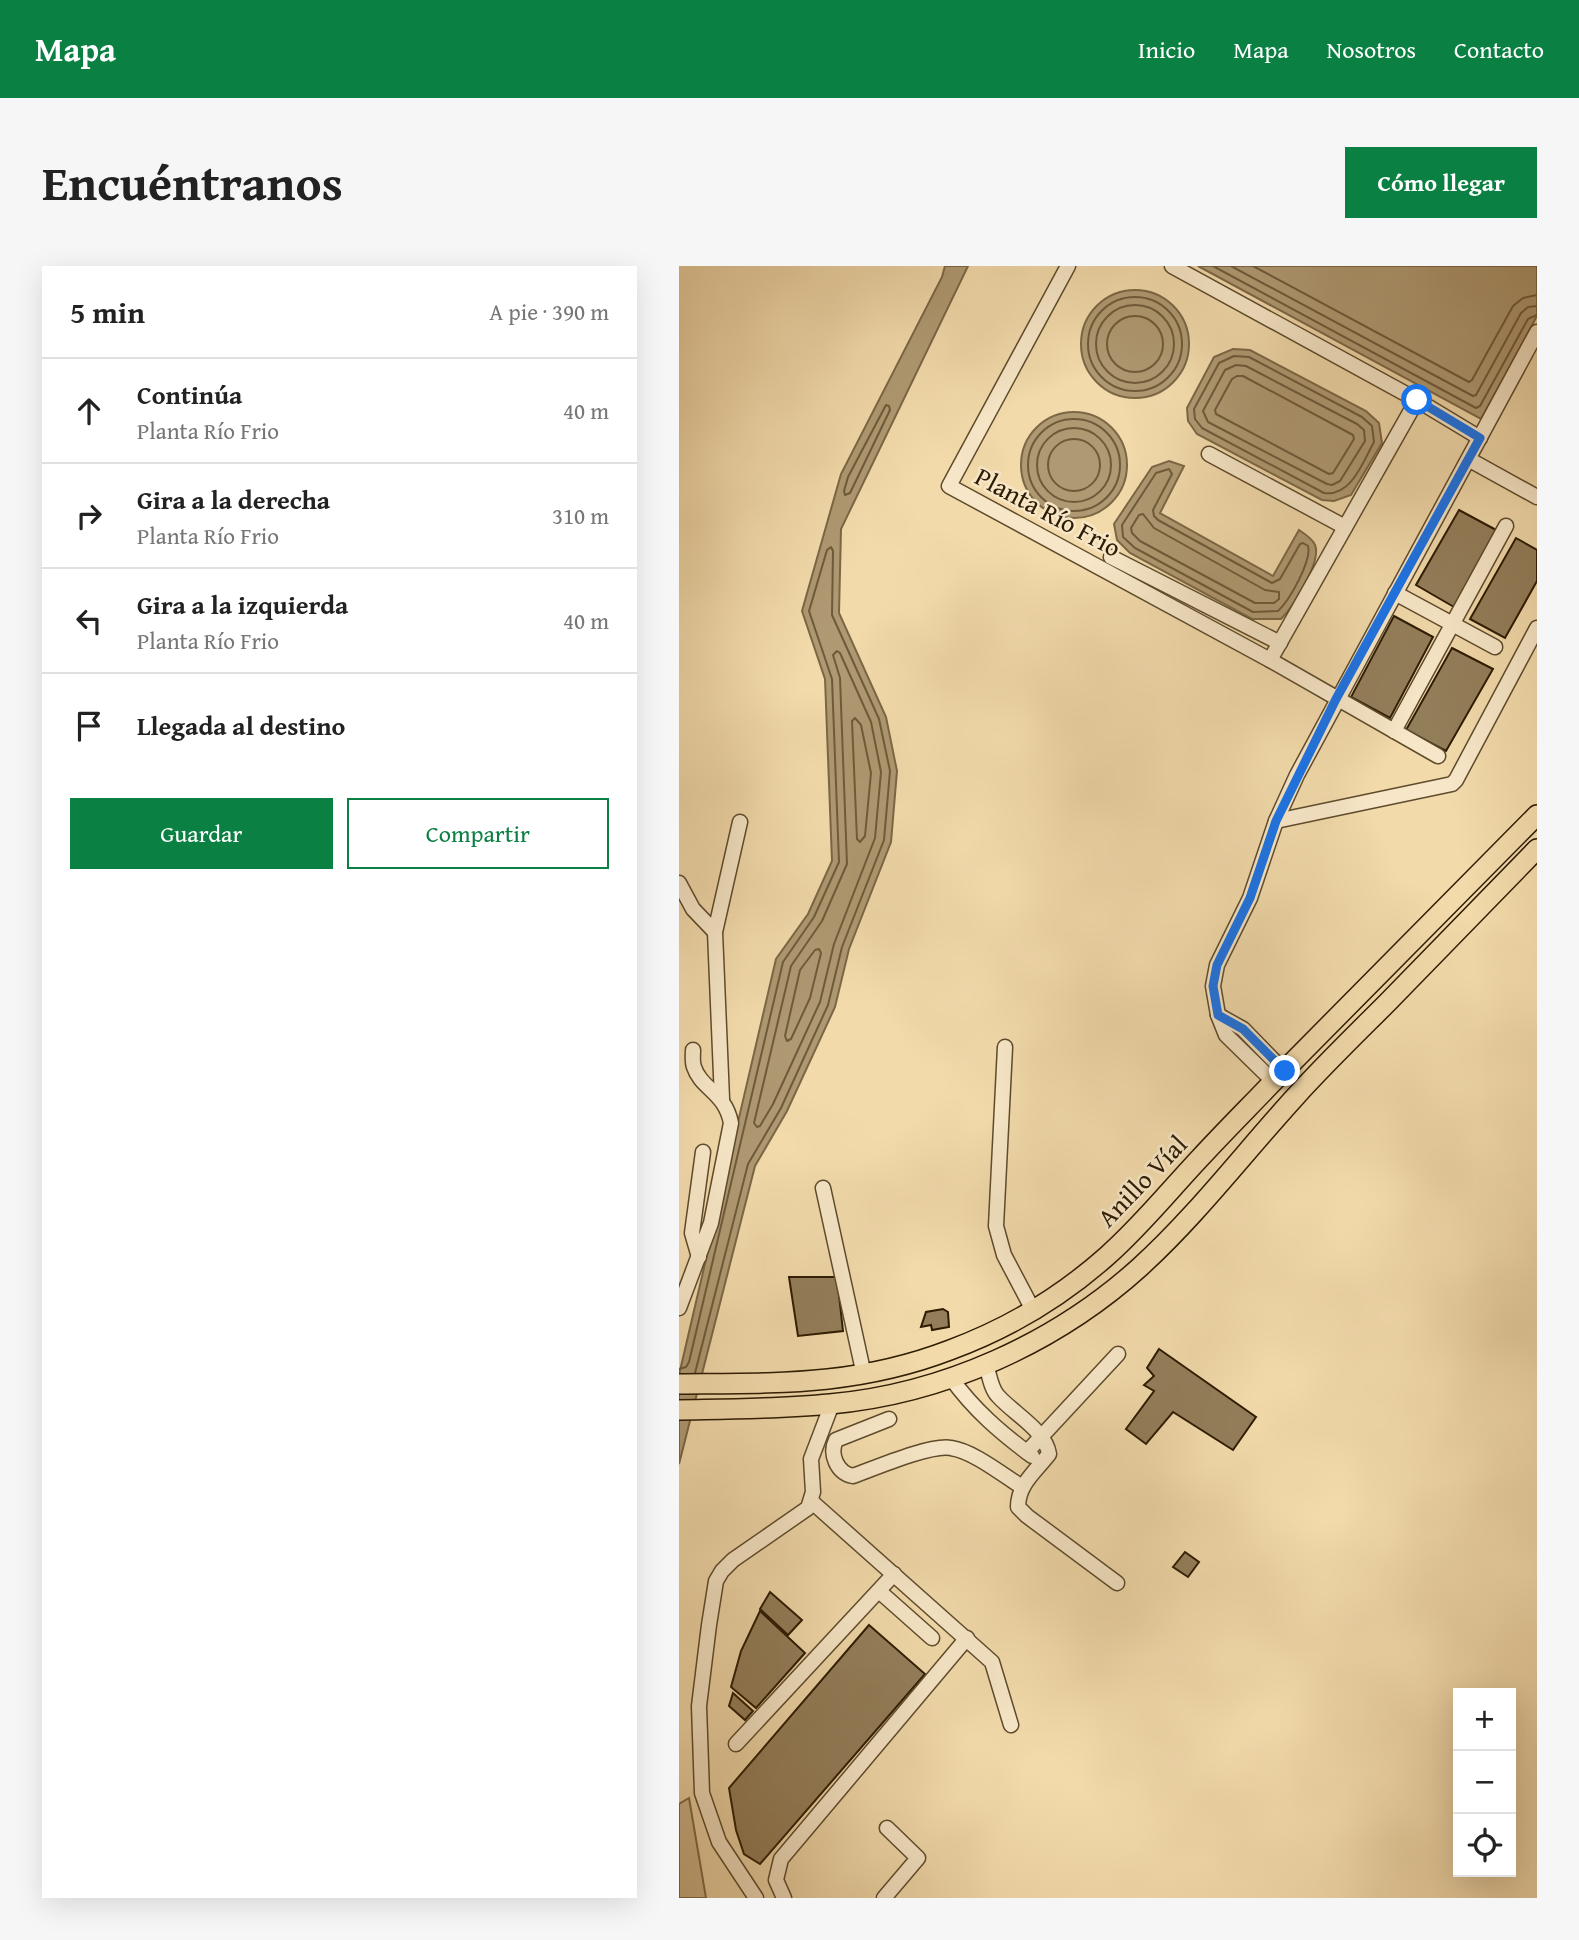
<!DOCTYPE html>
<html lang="es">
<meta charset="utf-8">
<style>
:root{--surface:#fff;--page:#f6f6f6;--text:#222;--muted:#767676;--line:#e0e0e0;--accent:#0b8043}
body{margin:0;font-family:"Gentium Book Plus",serif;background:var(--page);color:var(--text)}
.controls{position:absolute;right:21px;bottom:21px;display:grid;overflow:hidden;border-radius:0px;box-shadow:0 7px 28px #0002}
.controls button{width:63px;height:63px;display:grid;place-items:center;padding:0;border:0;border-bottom:2px solid var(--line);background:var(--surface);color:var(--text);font:35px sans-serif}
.stop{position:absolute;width:21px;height:21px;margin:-16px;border:5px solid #1a73e8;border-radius:50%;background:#fff}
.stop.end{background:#1a73e8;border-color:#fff;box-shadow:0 2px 7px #0008}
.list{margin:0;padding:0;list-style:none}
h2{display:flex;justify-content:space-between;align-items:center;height:91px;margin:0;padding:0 28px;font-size:30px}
h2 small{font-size:23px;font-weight:400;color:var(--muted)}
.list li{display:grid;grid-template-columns:46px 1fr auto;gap:21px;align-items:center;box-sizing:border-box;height:105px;padding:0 28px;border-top:2px solid var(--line)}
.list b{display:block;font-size:26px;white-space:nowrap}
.list p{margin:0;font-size:23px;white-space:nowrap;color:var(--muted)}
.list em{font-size:23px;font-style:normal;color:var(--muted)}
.actions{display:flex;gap:14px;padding:21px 28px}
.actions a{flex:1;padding:16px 0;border:2px solid var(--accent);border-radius:0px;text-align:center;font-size:24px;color:var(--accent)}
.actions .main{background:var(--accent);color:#fff}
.icon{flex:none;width:38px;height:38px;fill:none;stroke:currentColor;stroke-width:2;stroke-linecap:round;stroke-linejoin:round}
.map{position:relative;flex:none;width:858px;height:1632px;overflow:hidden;border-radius:0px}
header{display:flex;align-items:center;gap:42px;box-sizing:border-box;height:98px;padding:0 35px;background:var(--accent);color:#fff}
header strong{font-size:33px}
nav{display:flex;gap:38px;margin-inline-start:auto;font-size:24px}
.intro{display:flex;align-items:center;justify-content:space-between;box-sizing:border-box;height:168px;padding:0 42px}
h1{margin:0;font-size:49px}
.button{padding:18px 32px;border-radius:0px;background:var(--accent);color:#fff;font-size:24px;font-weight:700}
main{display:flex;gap:42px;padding:0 42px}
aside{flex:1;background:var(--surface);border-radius:0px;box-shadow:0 7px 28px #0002}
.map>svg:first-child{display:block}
</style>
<header>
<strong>Mapa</strong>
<nav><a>Inicio</a><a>Mapa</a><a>Nosotros</a><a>Contacto</a></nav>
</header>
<div class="intro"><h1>Encuéntranos</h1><a class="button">Cómo llegar</a></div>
<main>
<aside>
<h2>5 min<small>A pie · 390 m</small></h2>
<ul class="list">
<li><svg class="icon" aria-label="ahead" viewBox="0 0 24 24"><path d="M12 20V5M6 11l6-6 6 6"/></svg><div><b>Continúa</b><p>Planta Río Frio</p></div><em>40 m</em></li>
<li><svg class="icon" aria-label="right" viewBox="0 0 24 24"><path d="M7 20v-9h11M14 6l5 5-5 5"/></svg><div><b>Gira a la derecha</b><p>Planta Río Frio</p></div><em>310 m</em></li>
<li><svg class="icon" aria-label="left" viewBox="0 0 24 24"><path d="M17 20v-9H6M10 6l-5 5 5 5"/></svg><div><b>Gira a la izquierda</b><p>Planta Río Frio</p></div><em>40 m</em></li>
<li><svg class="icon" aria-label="arrive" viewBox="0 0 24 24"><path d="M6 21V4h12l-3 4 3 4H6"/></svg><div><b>Llegada al destino</b></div></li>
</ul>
<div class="actions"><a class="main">Guardar</a><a>Compartir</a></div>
</aside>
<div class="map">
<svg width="858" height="1632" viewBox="0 0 858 1632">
<rect width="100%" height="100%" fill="#f2daab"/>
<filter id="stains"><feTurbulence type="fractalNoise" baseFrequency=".00286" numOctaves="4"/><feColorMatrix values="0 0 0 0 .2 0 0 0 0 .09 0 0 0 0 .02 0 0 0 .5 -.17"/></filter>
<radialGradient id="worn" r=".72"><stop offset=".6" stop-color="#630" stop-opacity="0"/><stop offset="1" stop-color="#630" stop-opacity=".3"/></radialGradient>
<polygon fill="#d1ba8e" stroke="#7f6a48" stroke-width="2" points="10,1532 27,1632 0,1632 0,1538"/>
<g fill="#af9972" stroke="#7b6745" stroke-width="2">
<polygon points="266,0 289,0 162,263 160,347 207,451 218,505 212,576 170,683 156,741 108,845 76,900 0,1198 0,1109 97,693 129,648 153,595 146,413 123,345 162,208 263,11"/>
<polygon points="519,0 858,0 858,50 802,153"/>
<circle cx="456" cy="78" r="54"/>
<polygon points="554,83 571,84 687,145 700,157 703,177 672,229 655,235 643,234 518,168 509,155 508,142 535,91"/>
<circle cx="395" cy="199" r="53"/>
<path d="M490 195 505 200 481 247 594 310 620 264C626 268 634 273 636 279 643 295 614 341 602 353H573L451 287 438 274 435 258 473 201Z"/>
</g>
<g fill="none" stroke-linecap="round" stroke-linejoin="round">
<g stroke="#6e5a3a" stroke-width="2">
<polyline points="534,0 797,142 801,140 849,53 858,49"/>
<polyline points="552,0 794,130 797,129 842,47 849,41 858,40"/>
<polyline points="574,0 790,116 793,114 834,40 844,32 858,29"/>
<circle cx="456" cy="78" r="47"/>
<circle cx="456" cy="78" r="39"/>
<circle cx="456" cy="78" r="28"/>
<path d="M555 90 570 91 683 151 693 160 695 176C684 196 672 231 645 227L523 162 516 153 515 143 540 97Z"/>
<polygon points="557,99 567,100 678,158 685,164 686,175 661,215 653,219 648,218 529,156 524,145 546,104"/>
<polygon points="558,110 564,110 674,169 675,173 654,207 650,208 537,148 536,144 553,113"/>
<polygon points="207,139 210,140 211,144 171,227 166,229 165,225 169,211"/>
<circle cx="395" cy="199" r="46"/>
<circle cx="395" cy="199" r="37"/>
<circle cx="395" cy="199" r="26"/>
<path d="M490 203 493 208 474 244 475 250 479 254 593 317 601 313 621 278 624 277 629 280C633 294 611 334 599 345L574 346 456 282 444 271 443 259 477 207Z"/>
<polygon points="464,248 475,262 586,324 600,326 600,333 595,337 576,337 461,275 453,267 452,262 460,249"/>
<polygon points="158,385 161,387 192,456 202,506 196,572 155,678 141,736 94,838 81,860 78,861 75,857 112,700 143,655 168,598 161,412 154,389"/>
<polygon points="176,452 182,459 192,507 186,570 181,576 178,573 173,455"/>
<polygon points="140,683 142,687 131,732 112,773 108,775 106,770 121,704 136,684"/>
<polyline points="0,1103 7,1101 10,1096 104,696 135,651 160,596 153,413 130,345 148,284 152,281 154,285 153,349 200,453 211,505 205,574 163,681 149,739 102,842 69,898 16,1107"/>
</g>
</g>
<g fill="#937e5a" stroke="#2d1b02" stroke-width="2">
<polygon points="780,244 819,265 775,341 737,319"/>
<polygon points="837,272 858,284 858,315 826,372 791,353"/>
<polygon points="715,350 754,371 711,452 672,431"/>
<polygon points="773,382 814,403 767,485 727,464"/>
<polygon points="110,1011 158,1011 164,1065 119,1070"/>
<polygon points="264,1043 269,1046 270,1061 253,1064 252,1059 242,1061 247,1046"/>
<polygon points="480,1083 577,1151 554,1184 494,1146 467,1178 447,1163 475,1125 465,1119 475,1110 468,1102"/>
<polygon points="506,1286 520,1296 509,1311 494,1301"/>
<polygon points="91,1326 123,1354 109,1369 81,1343"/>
<polygon points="81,1345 126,1387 77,1442 52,1421 62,1385"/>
<polygon points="190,1359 246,1408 81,1598 65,1588 57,1564 50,1522"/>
<polygon points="54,1427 74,1445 66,1454 50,1440"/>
</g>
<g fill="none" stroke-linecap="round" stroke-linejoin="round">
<defs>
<g id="minor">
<polyline points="389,0 270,220 591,394 759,490"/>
<polyline points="493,0 738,134 801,172"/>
<polyline points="530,188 666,261"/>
<polyline points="791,194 858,231"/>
<polyline points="432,291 601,377"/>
<polyline points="716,327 816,381"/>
<polyline points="591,394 738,134"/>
<polyline points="715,465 827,260"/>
<polyline points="597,555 773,518 777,514 858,362"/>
<polyline points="0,617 14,643 36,666"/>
<polyline points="539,749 564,763 605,805"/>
<polyline points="326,781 317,960 325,989 354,1044"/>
<polyline points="595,816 547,769 539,749 534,720 538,699 571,632 597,555 618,509 858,66"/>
<polyline points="43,833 36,666 61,556"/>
<polyline points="144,922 185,1109"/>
<polyline points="20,991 13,967 24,886"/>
<path d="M0 1042 32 957 52 857C46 826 22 823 15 801 13 796 14 789 14 784"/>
<path d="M307 1098C310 1108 312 1123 319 1130 334 1147 367 1165 370 1188 357 1205 339 1218 339 1241L348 1250 438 1317"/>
<path d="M272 1112C295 1144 322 1167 353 1190"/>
<path d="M210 1153 157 1174C150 1188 158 1207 174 1210 196 1202 252 1178 272 1182 294 1185 324 1209 343 1221"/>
<polyline points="348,1186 439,1088"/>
<polyline points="132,1235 313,1396 332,1459"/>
<polyline points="200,1325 253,1372"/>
<polyline points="57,1478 215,1308"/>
<polyline points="77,1632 40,1576 23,1527 20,1440 30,1359 37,1315 43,1305 54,1294 129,1242 134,1226 132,1193 153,1138"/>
<polyline points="105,1632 97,1614 102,1593 288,1372"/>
<polyline points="205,1632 239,1592 208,1562"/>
</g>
<g id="highway">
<path d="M0 1118C98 1117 177 1120 271 1084 328 1063 383 1030 428 990 462 960 490 925 521 892 544 867 568 843 592 818 680 728 769 639 858 549"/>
<path d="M0 1144C50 1143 101 1143 151 1138 264 1128 377 1077 461 1001 518 949 565 887 617 830 646 798 677 768 708 737 758 686 808 635 858 583"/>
</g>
</defs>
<use href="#minor" stroke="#5e4b2c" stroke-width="17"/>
<use href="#highway" stroke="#2d1b02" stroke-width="22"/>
<use href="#minor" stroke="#f7e7c8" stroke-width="14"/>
<use href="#highway" stroke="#f2daab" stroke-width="19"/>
</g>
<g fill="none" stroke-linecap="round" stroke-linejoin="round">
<polyline stroke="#1a73e8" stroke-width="9" points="606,805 564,763 539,749 534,720 538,699 571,632 597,555 657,433 801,172 738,134"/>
</g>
<g text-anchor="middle" stroke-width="5" stroke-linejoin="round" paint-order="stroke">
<g font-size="26" fill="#2d1b02" stroke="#f7e7c8">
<text transform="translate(369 246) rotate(28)" y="9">Planta Río Frio</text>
<text transform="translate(463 915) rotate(-46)" y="9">Anillo Víal</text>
</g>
</g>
<rect width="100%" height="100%" filter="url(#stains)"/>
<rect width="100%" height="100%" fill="url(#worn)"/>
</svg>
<div class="controls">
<button>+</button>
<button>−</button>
<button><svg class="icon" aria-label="locate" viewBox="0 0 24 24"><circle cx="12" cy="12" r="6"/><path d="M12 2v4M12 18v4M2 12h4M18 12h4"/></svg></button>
</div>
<div class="stop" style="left:738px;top:134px"></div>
<div class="stop end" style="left:606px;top:805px"></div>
</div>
</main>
